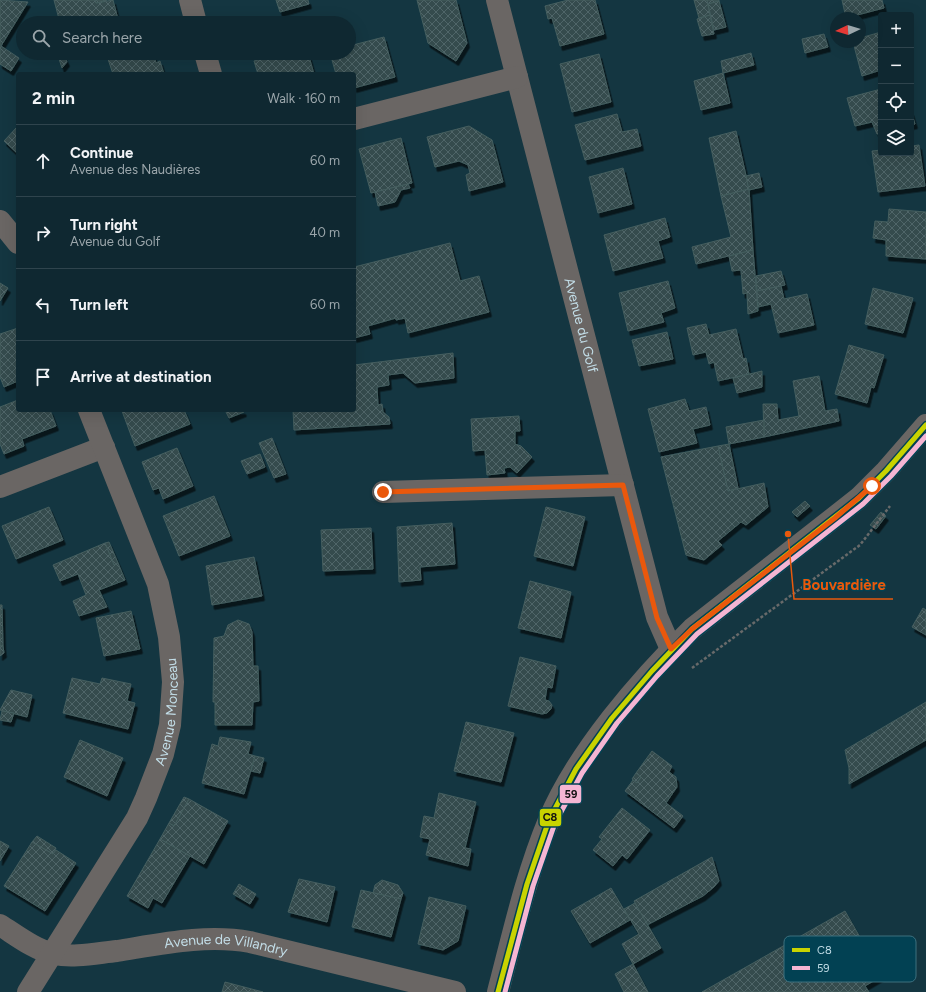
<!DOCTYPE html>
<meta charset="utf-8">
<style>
:root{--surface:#0f2831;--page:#183039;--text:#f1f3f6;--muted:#9ba6ab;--line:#2f444d}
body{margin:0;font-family:Figtree,sans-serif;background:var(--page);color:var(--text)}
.controls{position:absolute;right:12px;top:12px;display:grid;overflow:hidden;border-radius:4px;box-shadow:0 4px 16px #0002}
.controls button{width:36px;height:36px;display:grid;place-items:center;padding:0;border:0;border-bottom:1px solid var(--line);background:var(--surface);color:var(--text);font:20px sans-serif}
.compass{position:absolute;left:830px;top:12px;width:36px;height:36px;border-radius:50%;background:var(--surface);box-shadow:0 4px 16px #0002;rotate:266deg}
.stop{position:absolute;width:12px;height:12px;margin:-9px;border:3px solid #ea580c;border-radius:50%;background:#fff}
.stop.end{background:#ea580c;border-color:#fff;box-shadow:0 1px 4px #0008}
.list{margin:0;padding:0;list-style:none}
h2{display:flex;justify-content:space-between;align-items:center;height:52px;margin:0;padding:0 16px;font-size:17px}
h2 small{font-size:13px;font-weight:400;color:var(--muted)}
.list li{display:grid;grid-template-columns:26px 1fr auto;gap:12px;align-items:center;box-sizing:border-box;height:72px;padding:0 16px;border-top:1px solid var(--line)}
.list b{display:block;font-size:15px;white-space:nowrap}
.list p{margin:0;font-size:13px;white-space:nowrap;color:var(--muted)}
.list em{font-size:13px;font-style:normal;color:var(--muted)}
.icon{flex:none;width:22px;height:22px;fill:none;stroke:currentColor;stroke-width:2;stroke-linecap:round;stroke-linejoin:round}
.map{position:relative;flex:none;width:926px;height:992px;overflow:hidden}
.search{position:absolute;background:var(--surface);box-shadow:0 4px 16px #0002;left:16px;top:16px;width:340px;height:44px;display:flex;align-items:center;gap:10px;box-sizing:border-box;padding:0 14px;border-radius:22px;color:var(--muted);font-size:15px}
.panel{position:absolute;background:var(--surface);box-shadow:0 4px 16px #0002;left:16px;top:72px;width:340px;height:340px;border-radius:4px}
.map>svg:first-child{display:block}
</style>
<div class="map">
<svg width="926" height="992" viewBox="0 0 926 992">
<defs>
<pattern id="building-cross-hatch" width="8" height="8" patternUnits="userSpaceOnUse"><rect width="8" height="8" fill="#344c4d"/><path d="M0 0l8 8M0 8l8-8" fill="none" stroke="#506567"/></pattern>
<filter id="shadow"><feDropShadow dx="2.5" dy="4.5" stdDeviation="0" flood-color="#0009"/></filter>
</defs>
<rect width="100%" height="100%" fill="#143641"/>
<g fill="url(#building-cross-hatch)" stroke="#455e5f" filter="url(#shadow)">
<polygon points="0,0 28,2 1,46 19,58 11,71 0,64"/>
<polygon points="54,0 95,0 96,3 113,0 119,23 60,23"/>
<polygon points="95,0 107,0 96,3"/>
<polygon points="276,0 308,0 309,4 280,12"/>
<polygon points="417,0 456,0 467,43 456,61 428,43"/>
<polygon points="568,0 595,0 604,34 560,46 552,18 548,19 545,6"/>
<polygon points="694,0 707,0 710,15 699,18"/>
<polygon points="707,0 719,0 719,1 708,4"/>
<polygon points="842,0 882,0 884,8 846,18"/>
<polygon points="719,1 726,27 714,30 708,4"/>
<polygon points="710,15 714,34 702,36 697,19"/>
<polygon points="881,32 881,70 862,76 853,42 860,42 860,38"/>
<polygon points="824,34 828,47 805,53 802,39"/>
<polygon points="384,37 395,77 354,88 354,74 336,74 330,53 349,53 349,46"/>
<polygon points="57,53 63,53 67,62 62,68"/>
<polygon points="106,53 153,53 156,63 160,61 164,74 113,74"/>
<polygon points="286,53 308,53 314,74 258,74 254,61"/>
<polygon points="751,53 754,65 723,73 721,61"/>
<polygon points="599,54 611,102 572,112 560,64"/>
<polygon points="723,73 730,103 701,110 694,81"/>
<polygon points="881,89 881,133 877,134 872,122 855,126 847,98"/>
<polygon points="911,111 915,124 911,125"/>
<polygon points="617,114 622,132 637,129 641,146 585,160 575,125"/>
<polygon points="18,126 18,154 4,141"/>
<polygon points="469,126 492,140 503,182 469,191 466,175 470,173 468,165 459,161 435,167 427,137"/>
<polygon points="736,131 749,189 721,196 709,138"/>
<polygon points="401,138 412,183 371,193 359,149"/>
<polygon points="919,145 925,186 878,192 872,151 881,150 881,153 911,153 911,146"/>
<polygon points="623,168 632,204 598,213 589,177"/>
<polygon points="759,173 762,187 749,190 746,176"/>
<polygon points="408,184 410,188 401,190 395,202 378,206 375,192"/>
<polygon points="749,189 753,250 696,264 692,247 731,237 721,196"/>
<polygon points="889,209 926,212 926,259 886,256 886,240 873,238 875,221 888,222"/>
<polygon points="665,218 670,237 658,241 663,258 613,271 604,235"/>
<polygon points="450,243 460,281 479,276 489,312 408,333 405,318 396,320 396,318 368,326 370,334 354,338 354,267"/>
<polygon points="753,250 758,311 748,314 747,293 743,294 741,270 732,271 729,256"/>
<polygon points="781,271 785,285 757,291 756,276"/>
<polygon points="668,281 675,308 661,313 664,322 628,331 619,293"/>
<polygon points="0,283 8,288 0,301"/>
<polygon points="781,286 784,299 807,294 814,325 778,333 771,304 758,307 757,291"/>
<polygon points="873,288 913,298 903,333 865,324"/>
<polygon points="706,324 709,335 736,329 743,359 746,358 749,374 718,381 714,362 709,364 706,352 693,355 687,328"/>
<polygon points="18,328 18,381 4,387 0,377 0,334"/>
<polygon points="667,332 673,359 639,366 632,340"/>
<polygon points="849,345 884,355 874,388 871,387 867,403 835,394"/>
<polygon points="453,353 454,378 415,383 403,373 388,375 389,385 377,387 378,405 382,404 383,412 389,417 390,424 294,430 293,410 354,410 354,365"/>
<polygon points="762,371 762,387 737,393 733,378"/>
<polygon points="819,376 825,411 837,409 839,421 764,437 763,404 777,404 778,420 799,416 793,381"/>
<polygon points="685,399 689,411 706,407 710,425 693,429 697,443 659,452 648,409"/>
<polygon points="18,400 18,410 50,410 56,426 22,439 24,446 4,454 0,444 0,407"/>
<polygon points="125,410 184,410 190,424 135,446 122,411"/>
<polygon points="225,410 243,410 244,412 229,418"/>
<polygon points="519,416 520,431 515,431 515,444 521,446 532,457 517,473 510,467 504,468 505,473 487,475 485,450 473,451 471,419"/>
<polygon points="764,420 764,437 729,444 726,427"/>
<polygon points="272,438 286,474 274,478 259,443"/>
<polygon points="729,444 738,488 728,491 718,446"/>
<polygon points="718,446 728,491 764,483 768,507 746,525 741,522 718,541 722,545 704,560 686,555 661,457"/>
<polygon points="177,448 193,486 163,499 159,488 153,490 142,462"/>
<polygon points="260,454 265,467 247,474 241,461"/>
<polygon points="214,496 230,536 179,556 163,516"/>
<polygon points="805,501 810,506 797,517 792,512"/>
<polygon points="49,507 63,540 16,559 2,526"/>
<polygon points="546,507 585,517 573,566 534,556"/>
<polygon points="881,512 886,516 876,529 870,525"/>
<polygon points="452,523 455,564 420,567 421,580 399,582 397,527"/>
<polygon points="371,528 373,569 323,571 321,530"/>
<polygon points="109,542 118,563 114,565 105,543"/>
<polygon points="105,543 114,565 118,563 125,580 99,590 107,607 79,616 73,601 86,595 78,574 60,581 53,565"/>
<polygon points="254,557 262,596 212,605 206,566"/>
<polygon points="530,581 571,592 561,638 518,628"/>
<polygon points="0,605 2,605 3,646 0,646"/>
<polygon points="923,608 926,610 926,635 912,627"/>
<polygon points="131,611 140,649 104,656 96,618"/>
<polygon points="238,620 249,624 252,632 253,666 258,666 259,701 253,702 252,725 215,725 215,702 213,702 214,638 224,636 228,625"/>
<polygon points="0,646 3,646 4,653 0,656"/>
<polygon points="520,657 556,666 552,688 547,687 545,700 549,701 552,705 551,709 547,713 542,714 508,706"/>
<polygon points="72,678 100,684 102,678 131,684 127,701 135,703 128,729 63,713"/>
<polygon points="11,690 32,695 27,717 0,710"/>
<polygon points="926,702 926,740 849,784 849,768 845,750"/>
<polygon points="2,711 14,713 11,722 0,720"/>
<polygon points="466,722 514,733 501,782 454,771"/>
<polygon points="220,737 251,742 248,754 255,756 244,794 202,783 212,744 218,746"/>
<polygon points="80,740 123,758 107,796 64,777"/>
<polygon points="652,751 672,766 669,772 676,777 677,787 666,803 683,816 674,828 625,791 633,780 637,783 641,777 636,773"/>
<polygon points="255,756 264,758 260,773 251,771"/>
<polygon points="636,773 641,777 637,783 632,779"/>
<polygon points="439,793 476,802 465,848 471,849 468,866 426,855 430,839 420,837 424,816 434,818"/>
<polygon points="184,797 189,799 174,826 169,823"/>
<polygon points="189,799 228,821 204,864 160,839 169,823 174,826"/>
<polygon points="622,808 650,830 627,859 622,855 613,866 593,850 602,839 599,837"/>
<polygon points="37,836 56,848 53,854 32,842"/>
<polygon points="160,839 190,856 162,903 153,898 148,908 127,896"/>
<polygon points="0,841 9,846 0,861"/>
<polygon points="32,842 53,854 56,850 76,863 45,911 4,886"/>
<polygon points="712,857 719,881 714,887 703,896 647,925 634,901"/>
<polygon points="299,879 335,887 327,922 288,912"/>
<polygon points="382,880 398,885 403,893 401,899 373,893 375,885"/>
<polygon points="239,884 256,894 250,904 233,894"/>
<polygon points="611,888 630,920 590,943 571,911"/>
<polygon points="361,890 401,899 391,937 352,927"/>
<polygon points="429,897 466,906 458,941 443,950 418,944"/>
<polygon points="635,903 661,948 633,964 622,944 639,934 624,909"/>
<polygon points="845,911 882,976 865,986 869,992 702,992"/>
<polygon points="633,964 648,992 624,992 615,974"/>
<polygon points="225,982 263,992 222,992"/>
</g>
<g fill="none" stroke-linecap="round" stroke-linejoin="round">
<polyline stroke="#686a6a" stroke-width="2.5" stroke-dasharray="3 2" stroke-linecap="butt" points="692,668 860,545 890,506"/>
<g stroke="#6a6664" stroke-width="22">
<polyline points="190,0 196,23"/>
<path id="s1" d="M497 0 657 617 671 649"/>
<polyline points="205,53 211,74"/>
<polyline points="354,119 517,77"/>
<polyline points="0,221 18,243"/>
<polyline points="0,487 104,447"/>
<polyline points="383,492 623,485"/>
<path id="s2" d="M0 925C16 935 35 950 54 954 74 958 97 953 117 951 161 944 206 934 250 942L455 992"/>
<path id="s3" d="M28 992 137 818 146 798 163 754 170 725 173 682 169 637 158 584 89 410"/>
<path d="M498 992C513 935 526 875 549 820 577 753 640 680 692 629L859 498 886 471 926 425"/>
</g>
<defs>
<polyline id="bus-1" points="498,992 527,884 549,820 576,769 612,718 652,671 692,629 859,498 886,471 926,425"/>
<polyline id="bus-2" points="505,992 533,886 555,823 582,773 617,723 657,676 697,634 863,504 891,476 926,436"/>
</defs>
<use href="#bus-1" stroke="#024153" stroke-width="8"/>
<use href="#bus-2" stroke="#024153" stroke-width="8"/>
<use href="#bus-1" stroke="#c8d300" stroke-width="5"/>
<use href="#bus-2" stroke="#f5b5d3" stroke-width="5"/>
</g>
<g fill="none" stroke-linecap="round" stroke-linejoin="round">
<polyline stroke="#ea580c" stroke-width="5" points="383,492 623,485 657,618 671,649 692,629 835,518 872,486"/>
</g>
<g text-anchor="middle" stroke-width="3" stroke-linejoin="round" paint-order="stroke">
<g font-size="14" fill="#c2dde7" stroke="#024153">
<text dy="5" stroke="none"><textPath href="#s1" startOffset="336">Avenue du Golf</textPath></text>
<text dy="5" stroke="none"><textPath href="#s3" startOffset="317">Avenue Monceau</textPath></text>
<text dy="5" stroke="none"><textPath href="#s2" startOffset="235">Avenue de Villandry</textPath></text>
</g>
</g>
<rect x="784" y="936" width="132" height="46" rx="6" fill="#024153" stroke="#3c707f" stroke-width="1"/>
<rect x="792" y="948" width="18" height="4" fill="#c8d300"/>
<rect x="792" y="966" width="18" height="4" fill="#f5b5d3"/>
<g font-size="11" fill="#c2dde7">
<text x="817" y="954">C8</text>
<text x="817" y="972">59</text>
</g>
<path fill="none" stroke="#e8590c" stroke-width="1.5" d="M788 534L794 599H893"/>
<circle fill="#e8590c" stroke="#024153" stroke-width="1.5" cx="788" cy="534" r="4"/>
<g font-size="15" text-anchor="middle" font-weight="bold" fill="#e8590c" stroke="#024153" stroke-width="3" stroke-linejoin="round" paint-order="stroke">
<text x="844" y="590">Bouvardière</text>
</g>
<g stroke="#024153" stroke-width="1.5">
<rect x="559" y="784" width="23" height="20" rx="4" fill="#f5b5d3"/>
<rect x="539" y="808" width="23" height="19" rx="4" fill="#c8d300"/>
</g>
<g font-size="11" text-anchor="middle" font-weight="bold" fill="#111">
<text x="571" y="798">59</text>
<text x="550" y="821">C8</text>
</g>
</svg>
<div class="controls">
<button>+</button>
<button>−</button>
<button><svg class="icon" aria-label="locate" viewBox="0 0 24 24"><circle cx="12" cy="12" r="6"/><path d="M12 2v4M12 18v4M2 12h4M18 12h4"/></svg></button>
<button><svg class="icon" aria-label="layers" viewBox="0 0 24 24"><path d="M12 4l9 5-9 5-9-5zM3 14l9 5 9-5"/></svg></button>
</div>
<svg class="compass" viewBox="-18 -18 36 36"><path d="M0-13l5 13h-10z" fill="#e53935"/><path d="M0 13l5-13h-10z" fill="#9ba6ab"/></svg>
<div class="stop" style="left:872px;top:486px"></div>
<div class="stop end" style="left:383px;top:492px"></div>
<div class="search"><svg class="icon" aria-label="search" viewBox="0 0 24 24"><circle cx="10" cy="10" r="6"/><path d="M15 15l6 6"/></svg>Search here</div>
<section class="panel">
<h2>2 min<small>Walk · 160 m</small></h2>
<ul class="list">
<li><svg class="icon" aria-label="ahead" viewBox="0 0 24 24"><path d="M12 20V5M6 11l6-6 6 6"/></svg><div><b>Continue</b><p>Avenue des Naudières</p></div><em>60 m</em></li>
<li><svg class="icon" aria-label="right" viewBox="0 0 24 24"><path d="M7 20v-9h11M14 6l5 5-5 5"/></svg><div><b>Turn right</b><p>Avenue du Golf</p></div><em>40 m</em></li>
<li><svg class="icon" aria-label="left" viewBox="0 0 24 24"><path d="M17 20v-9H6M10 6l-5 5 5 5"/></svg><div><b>Turn left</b></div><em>60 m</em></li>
<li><svg class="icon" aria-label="arrive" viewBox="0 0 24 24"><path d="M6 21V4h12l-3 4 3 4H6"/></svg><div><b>Arrive at destination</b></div></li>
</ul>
</section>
</div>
